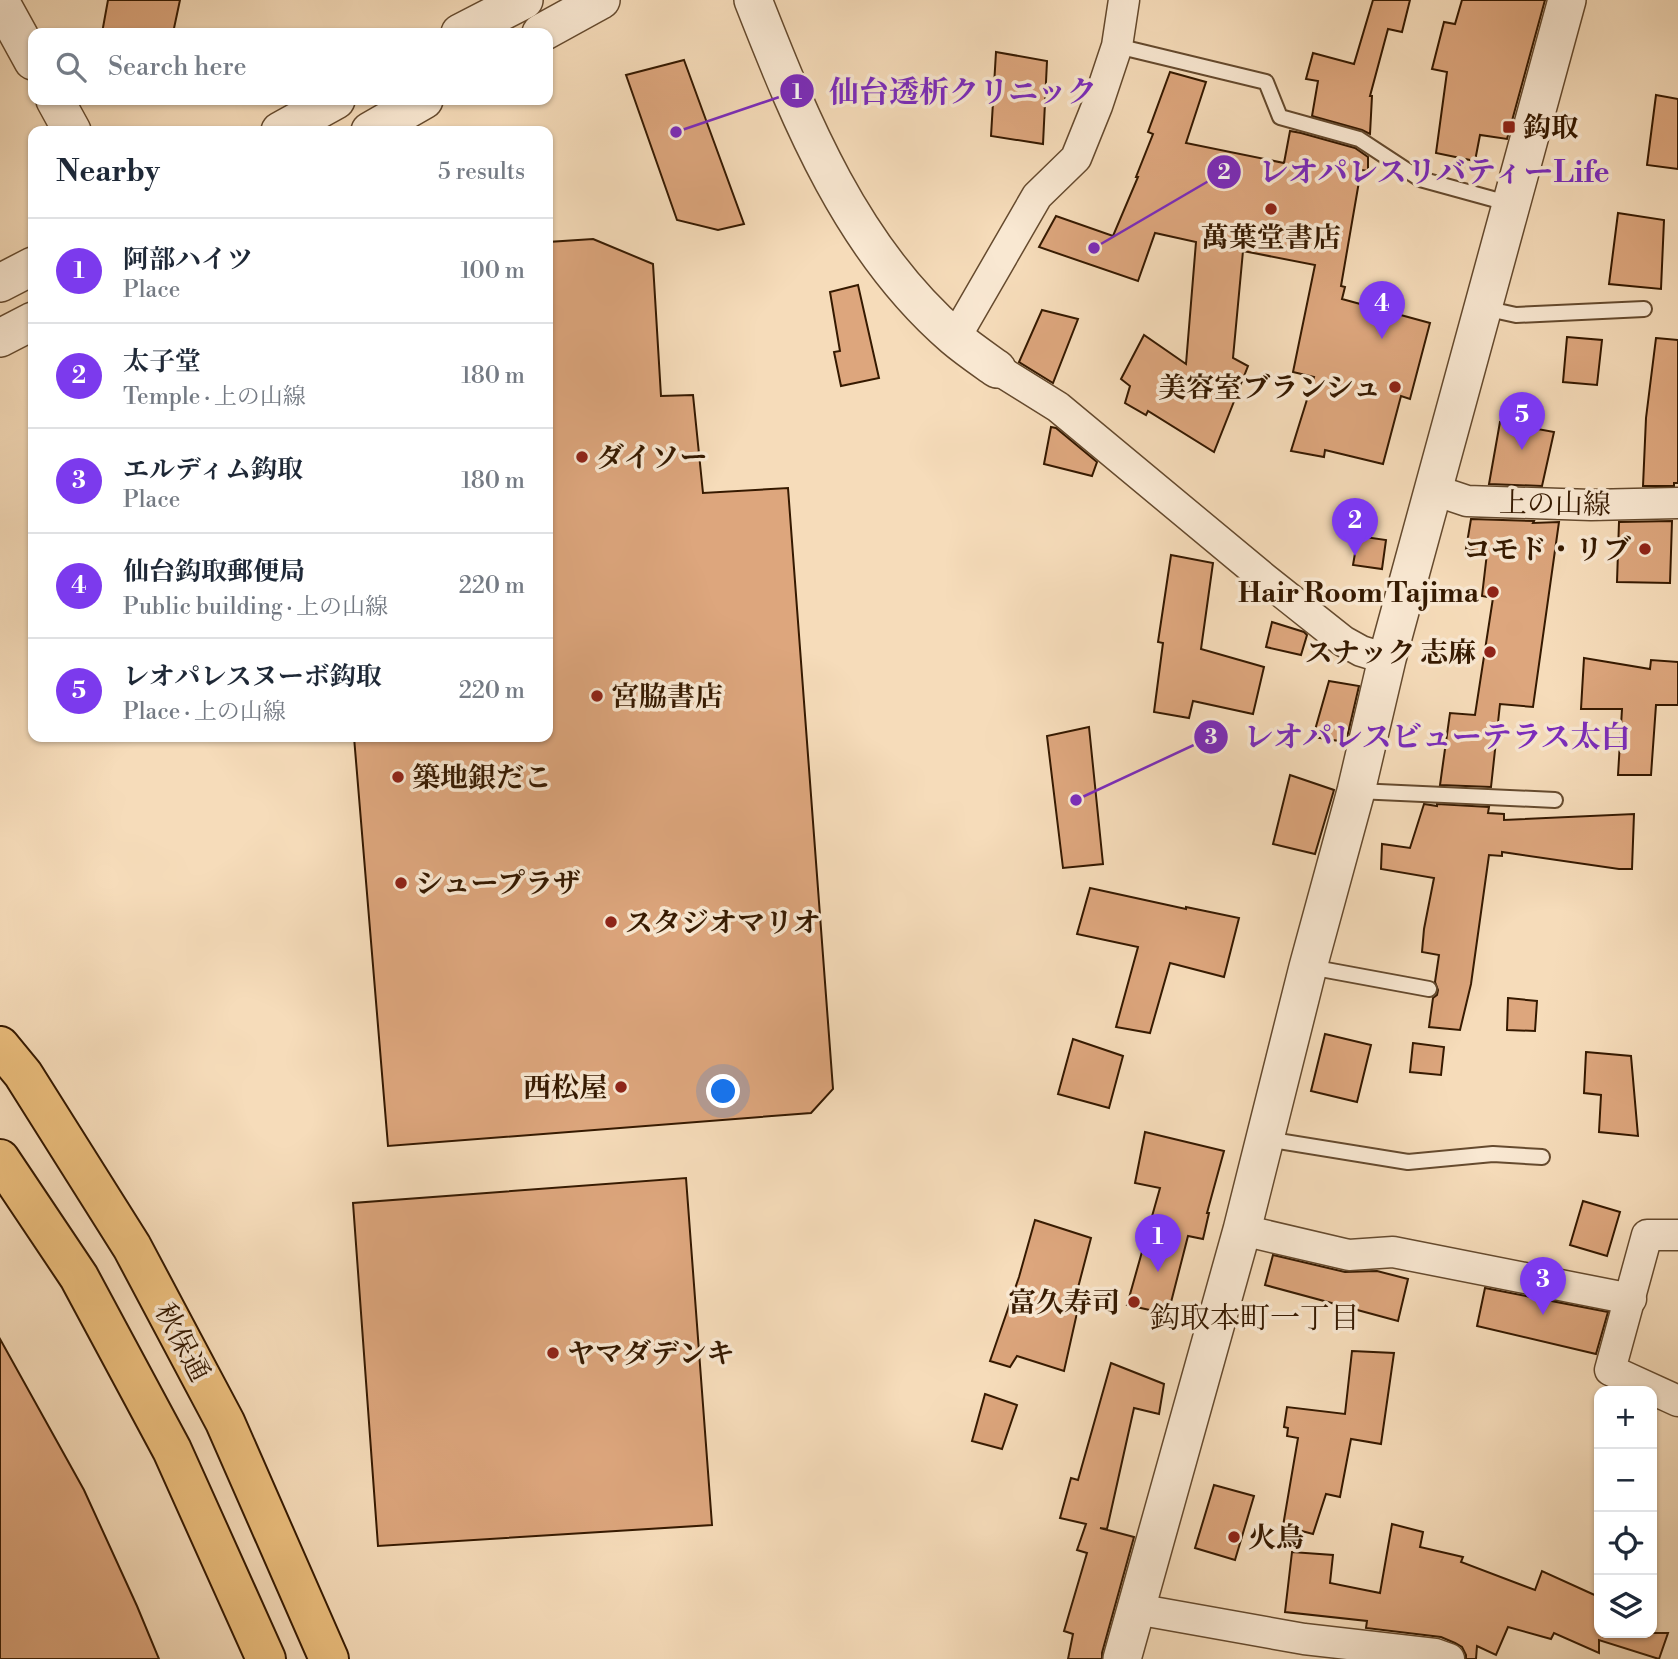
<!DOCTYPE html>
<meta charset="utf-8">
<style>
:root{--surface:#fff;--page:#f2f2f3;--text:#1f2937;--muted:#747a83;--line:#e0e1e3;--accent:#7c3aed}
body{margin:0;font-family:"Libre Bodoni","Noto Serif JP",serif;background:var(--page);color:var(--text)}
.controls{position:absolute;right:21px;bottom:21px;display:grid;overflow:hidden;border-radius:14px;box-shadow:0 2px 5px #0004}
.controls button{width:63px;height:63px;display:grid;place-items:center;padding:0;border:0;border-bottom:2px solid var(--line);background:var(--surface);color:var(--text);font:35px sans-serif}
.you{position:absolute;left:724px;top:1092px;width:24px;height:24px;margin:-18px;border:5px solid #fff;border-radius:50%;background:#1a73e8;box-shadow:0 0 0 10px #1a73e833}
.badge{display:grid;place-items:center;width:46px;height:46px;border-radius:50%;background:var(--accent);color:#fff;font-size:23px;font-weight:700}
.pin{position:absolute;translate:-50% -58px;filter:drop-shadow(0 2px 4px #0008)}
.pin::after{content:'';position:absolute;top:37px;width:24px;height:21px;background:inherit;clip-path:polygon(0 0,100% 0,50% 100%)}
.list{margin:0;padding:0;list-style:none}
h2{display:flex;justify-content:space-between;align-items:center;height:91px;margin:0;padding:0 28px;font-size:30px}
h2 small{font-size:23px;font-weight:400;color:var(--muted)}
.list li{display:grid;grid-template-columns:46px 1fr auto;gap:21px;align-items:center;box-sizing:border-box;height:105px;padding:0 28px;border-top:2px solid var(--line)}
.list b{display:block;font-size:26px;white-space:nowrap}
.list p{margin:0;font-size:23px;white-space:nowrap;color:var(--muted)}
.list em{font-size:23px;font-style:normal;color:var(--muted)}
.icon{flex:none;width:38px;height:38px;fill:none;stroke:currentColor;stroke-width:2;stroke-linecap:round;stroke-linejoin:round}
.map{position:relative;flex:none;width:1678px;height:1659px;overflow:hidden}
.search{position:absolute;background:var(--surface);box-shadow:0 2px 5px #0004;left:28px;top:28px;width:525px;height:77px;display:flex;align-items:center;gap:18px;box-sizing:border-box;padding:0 24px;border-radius:14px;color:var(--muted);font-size:26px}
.panel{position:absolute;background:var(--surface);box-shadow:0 2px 5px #0004;left:28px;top:126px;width:525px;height:616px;border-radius:14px}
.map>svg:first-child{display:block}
</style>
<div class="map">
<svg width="1678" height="1659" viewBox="0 0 1678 1659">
<rect width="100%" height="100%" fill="#f6dcba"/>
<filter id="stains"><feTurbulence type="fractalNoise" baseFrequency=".00286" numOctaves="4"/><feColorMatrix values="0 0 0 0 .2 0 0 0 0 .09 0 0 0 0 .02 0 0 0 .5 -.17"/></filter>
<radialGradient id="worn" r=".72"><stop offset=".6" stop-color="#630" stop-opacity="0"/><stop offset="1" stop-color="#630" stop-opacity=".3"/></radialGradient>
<g fill="#dda67d" stroke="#351900" stroke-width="2">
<polygon points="108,0 180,0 173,33 102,33"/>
<polygon points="1373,0 1410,0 1402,32 1388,29 1370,96 1372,96 1370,134 1362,130 1312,116 1318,81 1306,79 1313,53 1354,64"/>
<polygon points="1462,0 1545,0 1507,139 1480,135 1475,161 1436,153 1447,72 1432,69 1444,22 1455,24"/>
<polygon points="996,52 1047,61 1043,144 991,136"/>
<polygon points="684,60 744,224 718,230 677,220 626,75"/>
<polygon points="1170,72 1206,82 1186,143 1284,163 1290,131 1301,133 1355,148 1368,157 1368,171 1361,170 1341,286 1345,287 1342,299 1430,323 1410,399 1401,396 1383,464 1325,450 1324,457 1291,451 1314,377 1293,372 1315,265 1243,251 1233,358 1248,366 1214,452 1148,411 1146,415 1125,403 1130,386 1121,379 1144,335 1186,364 1196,242 1155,233 1138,281 1039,247 1056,216 1113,236 1138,177 1136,177 1153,134 1148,132"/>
<polygon points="1656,95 1678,99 1678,169 1647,165"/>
<polygon points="1618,213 1664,220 1661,289 1609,284"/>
<polygon points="593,239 653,264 661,396 693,395 703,493 788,488 833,1089 811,1113 388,1146 354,737 548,737 548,242"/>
<polygon points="858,285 879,378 841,386 834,352 840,351 830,292"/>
<polygon points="1042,310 1078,319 1053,383 1019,362"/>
<polygon points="1567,337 1602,340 1597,385 1563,382"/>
<polygon points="1656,338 1678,340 1678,483 1674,483 1674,486 1643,486 1646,418"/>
<polygon points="1500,422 1554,432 1542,486 1489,484"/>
<polygon points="1051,427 1056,428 1097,462 1092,476 1044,464"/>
<polygon points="1471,519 1534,521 1533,523 1559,522 1533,707 1500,704 1491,787 1440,785 1450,713 1475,715 1493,598 1482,596 1487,553 1466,549"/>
<polygon points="1672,521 1670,583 1617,582 1619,522"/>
<polygon points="1358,536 1386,540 1382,569 1353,565"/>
<polygon points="1171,555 1213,563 1201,649 1264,667 1253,714 1193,701 1189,718 1154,712 1163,643 1158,642"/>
<polygon points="1272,622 1304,632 1307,635 1301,655 1266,647"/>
<polygon points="1584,658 1650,669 1651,660 1678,662 1678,705 1656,705 1651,775 1618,775 1622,709 1581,709"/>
<polygon points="1329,681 1359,686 1346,742 1313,737"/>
<polygon points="1089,727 1103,864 1063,868 1047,736"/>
<polygon points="1290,775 1334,790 1315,854 1273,844"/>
<polygon points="1424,804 1437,806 1437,804 1489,807 1488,813 1504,814 1504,820 1634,814 1632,869 1619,869 1502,852 1502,856 1489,855 1471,984 1460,1030 1429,1027 1433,998 1437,995 1438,990 1435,982 1439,955 1422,952 1424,929 1434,878 1381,869 1382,844 1410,848"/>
<polygon points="1090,888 1186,909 1186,907 1239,918 1224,977 1170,963 1150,1033 1116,1027 1138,947 1077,934"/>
<polygon points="1508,998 1537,1001 1535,1031 1507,1030"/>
<polygon points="1325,1034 1371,1045 1357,1102 1311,1091"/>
<polygon points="1073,1039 1123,1056 1109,1108 1058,1094"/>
<polygon points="1413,1043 1444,1047 1441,1075 1410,1072"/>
<polygon points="1586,1052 1631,1056 1638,1136 1599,1132 1601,1095 1584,1093"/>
<polygon points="1145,1132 1224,1151 1207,1213 1209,1213 1203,1239 1188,1236 1168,1314 1127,1305 1160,1188 1135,1183"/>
<polygon points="686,1178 712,1525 378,1546 353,1203"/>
<polygon points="1583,1201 1620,1212 1607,1256 1570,1245"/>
<polygon points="1035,1220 1091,1238 1074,1303 1079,1304 1064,1371 1017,1356 1010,1367 990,1361 1019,1277"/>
<polygon points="1273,1255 1345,1272 1377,1271 1408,1279 1398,1321 1265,1285"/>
<polygon points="1485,1288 1608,1312 1596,1354 1477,1326"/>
<polygon points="0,1339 84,1490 137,1606 159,1659 0,1659"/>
<polygon points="1352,1351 1394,1353 1381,1444 1351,1439 1340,1497 1326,1494 1313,1534 1283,1526 1298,1438 1287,1436 1288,1428 1284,1427 1287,1407 1345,1414"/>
<polygon points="1111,1363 1164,1384 1159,1414 1134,1408 1107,1529 1100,1528 1134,1537 1102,1653 1102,1659 1068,1659 1073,1634 1064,1631 1087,1553 1077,1550 1086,1524 1060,1518 1071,1478 1078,1480"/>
<polygon points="985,1394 1017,1405 1002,1449 972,1441"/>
<polygon points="1214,1485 1254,1496 1235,1560 1195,1548"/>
<polygon points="1392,1524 1423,1532 1420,1547 1463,1557 1461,1562 1535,1590 1542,1571 1599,1597 1599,1633 1668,1633 1659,1659 1599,1640 1599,1653 1554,1633 1551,1639 1508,1627 1496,1655 1477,1646 1476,1659 1466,1659 1466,1655 1462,1647 1455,1643 1441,1637 1366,1628 1367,1621 1285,1612 1292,1552 1333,1555 1330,1583 1380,1593"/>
</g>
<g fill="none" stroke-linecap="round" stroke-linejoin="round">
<defs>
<g id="service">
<polyline points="1117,46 1266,82 1280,117 1359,139 1420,179 1511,204"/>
<polyline points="1484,308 1516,315 1644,309"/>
<polyline points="1357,791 1555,800"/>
<polyline points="1310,967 1429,989"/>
<polyline points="1266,1139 1408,1162 1493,1154 1542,1157"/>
</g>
<g id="minor">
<polyline points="955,338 1037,196 1076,158 1097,106 1117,46 1124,0"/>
<polyline points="997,369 1058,407 1265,579 1343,641 1361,651 1387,659"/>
<polyline points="1434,490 1467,501 1591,505 1678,503"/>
<polyline points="1242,1230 1349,1255 1393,1252 1631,1299"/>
<polyline points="1678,1235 1647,1235 1610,1370 1678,1401"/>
<polyline points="1136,1609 1304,1639 1435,1654 1449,1659"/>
</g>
<g id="tertiary">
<path d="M753 0C801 122 852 249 954 337 968 349 983 359 997 369"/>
<polyline points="0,1 33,61"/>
<polyline points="460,33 524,0"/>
<polyline points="541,33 601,0"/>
<polyline points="55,100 72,131"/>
<polyline points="280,131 336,100"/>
<polyline points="370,131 424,100"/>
<polyline points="0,283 33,266"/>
<polyline points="0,338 33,321"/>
<polyline points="1122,1659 1242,1230 1308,967 1356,791 1387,659 1567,0"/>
</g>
<g id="trunk">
<polyline points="0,1046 23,1074 132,1247 225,1422 329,1659"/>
<polyline points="0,1159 79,1277 172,1450 266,1659"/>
</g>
</defs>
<use href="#service" stroke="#654a2e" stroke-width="18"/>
<use href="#minor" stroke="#654a2e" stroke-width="33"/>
<use href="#tertiary" stroke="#654a2e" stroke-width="40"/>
<use href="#trunk" stroke="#351900" stroke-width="42"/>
<use href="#service" stroke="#f9e8d2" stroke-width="14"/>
<use href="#minor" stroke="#f9e8d2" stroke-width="30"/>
<use href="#tertiary" stroke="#f9e8d2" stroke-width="37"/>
<use href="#trunk" stroke="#ebbe7d" stroke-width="38"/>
</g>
<g fill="#8f2418" stroke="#f9e8d2" stroke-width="2.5">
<rect x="1502" y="120" width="14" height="14" rx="3.5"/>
<circle cx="1271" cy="209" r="7"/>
<circle cx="1395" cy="387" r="7"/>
<circle cx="582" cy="457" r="7"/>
<circle cx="1645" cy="549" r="7"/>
<circle cx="1493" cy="592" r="7"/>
<circle cx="1490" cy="652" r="7"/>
<circle cx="597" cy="696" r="7"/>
<circle cx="398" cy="777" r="7"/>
<circle cx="401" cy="883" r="7"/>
<circle cx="611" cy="922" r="7"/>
<circle cx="621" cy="1087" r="7"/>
<circle cx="1134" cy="1302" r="7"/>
<circle cx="553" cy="1353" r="7"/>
<circle cx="1234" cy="1537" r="7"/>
</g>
<g text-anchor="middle" stroke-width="7" stroke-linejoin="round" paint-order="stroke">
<g font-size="28" font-weight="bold" fill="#351900" stroke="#f9e8d2" text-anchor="start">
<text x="1523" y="137">鈎取</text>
<text x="1271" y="247" text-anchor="middle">萬葉堂書店</text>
<text x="1381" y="397" text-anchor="end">美容室ブランシュ</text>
<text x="596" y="467">ダイソー</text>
<text x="1631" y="559" text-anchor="end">コモド・リブ</text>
<text x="1479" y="602" text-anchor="end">Hair Room Tajima</text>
<text x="1476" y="662" text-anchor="end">スナック 志麻</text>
<text x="611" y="706">宮脇書店</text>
<text x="412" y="787">築地銀だこ</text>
<text x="415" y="893">シュープラザ</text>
<text x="625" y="932">スタジオマリオ</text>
<text x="607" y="1097" text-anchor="end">西松屋</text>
<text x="1120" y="1312" text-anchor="end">富久寿司</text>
<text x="567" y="1363">ヤマダデンキ</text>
<text x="1248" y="1547">火鳥</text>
</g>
<g font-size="28" fill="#351900" stroke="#f9e8d2">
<text transform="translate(1555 503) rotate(1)" y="10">上の山線</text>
<text transform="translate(183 1342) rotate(62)" y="10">秋保通</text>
</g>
<g font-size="30" fill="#351900" stroke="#f9e8d2">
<text x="1255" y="1328">鈎取本町一丁目</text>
</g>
</g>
<path fill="none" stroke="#7b2cbf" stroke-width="2.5" d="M676 132L797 91M1094 248L1224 172M1076 800L1211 737"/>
<g fill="#7b2cbf" stroke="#f9e8d2" stroke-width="2.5">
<circle cx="676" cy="132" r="7"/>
<circle cx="1094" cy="248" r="7"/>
<circle cx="1076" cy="800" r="7"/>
<circle cx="797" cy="91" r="18"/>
<circle cx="1224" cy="172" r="18"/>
<circle cx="1211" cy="737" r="18"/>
</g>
<g font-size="21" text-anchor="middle" font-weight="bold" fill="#fff">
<text x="797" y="99">1</text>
<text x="1224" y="179">2</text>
<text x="1211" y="744">3</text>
</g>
<g font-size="30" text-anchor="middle" font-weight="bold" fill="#7b2cbf" stroke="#f9e8d2" stroke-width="7" stroke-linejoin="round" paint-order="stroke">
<text x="963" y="102">仙台透析クリニック</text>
<text x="1434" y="182">レオパレスリバティーLife</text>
<text x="1437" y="747">レオパレスビューテラス太白</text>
</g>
<rect width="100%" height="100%" filter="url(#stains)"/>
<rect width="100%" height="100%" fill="url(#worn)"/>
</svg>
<div class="controls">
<button>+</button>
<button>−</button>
<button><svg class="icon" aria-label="locate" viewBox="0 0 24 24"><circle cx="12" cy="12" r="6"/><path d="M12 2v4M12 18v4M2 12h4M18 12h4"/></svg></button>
<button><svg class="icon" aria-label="layers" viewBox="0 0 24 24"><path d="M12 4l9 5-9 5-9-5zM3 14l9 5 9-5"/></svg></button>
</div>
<div class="you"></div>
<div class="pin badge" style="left:1158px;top:1272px">1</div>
<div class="pin badge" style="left:1355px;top:556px">2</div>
<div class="pin badge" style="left:1543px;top:1315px">3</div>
<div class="pin badge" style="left:1382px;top:339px">4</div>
<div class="pin badge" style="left:1522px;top:450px">5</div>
<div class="search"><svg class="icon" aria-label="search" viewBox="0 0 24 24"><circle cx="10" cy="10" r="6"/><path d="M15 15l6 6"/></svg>Search here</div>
<section class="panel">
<h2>Nearby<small>5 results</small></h2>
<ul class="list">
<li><span class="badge">1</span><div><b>阿部ハイツ</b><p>Place</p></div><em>100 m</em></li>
<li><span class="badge">2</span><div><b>太子堂</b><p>Temple · 上の山線</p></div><em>180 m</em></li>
<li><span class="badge">3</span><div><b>エルディム鈎取</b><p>Place</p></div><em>180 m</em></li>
<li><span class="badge">4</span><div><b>仙台鈎取郵便局</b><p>Public building · 上の山線</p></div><em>220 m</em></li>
<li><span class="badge">5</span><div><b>レオパレスヌーボ鈎取</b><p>Place · 上の山線</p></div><em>220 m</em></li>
</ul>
</section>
</div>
